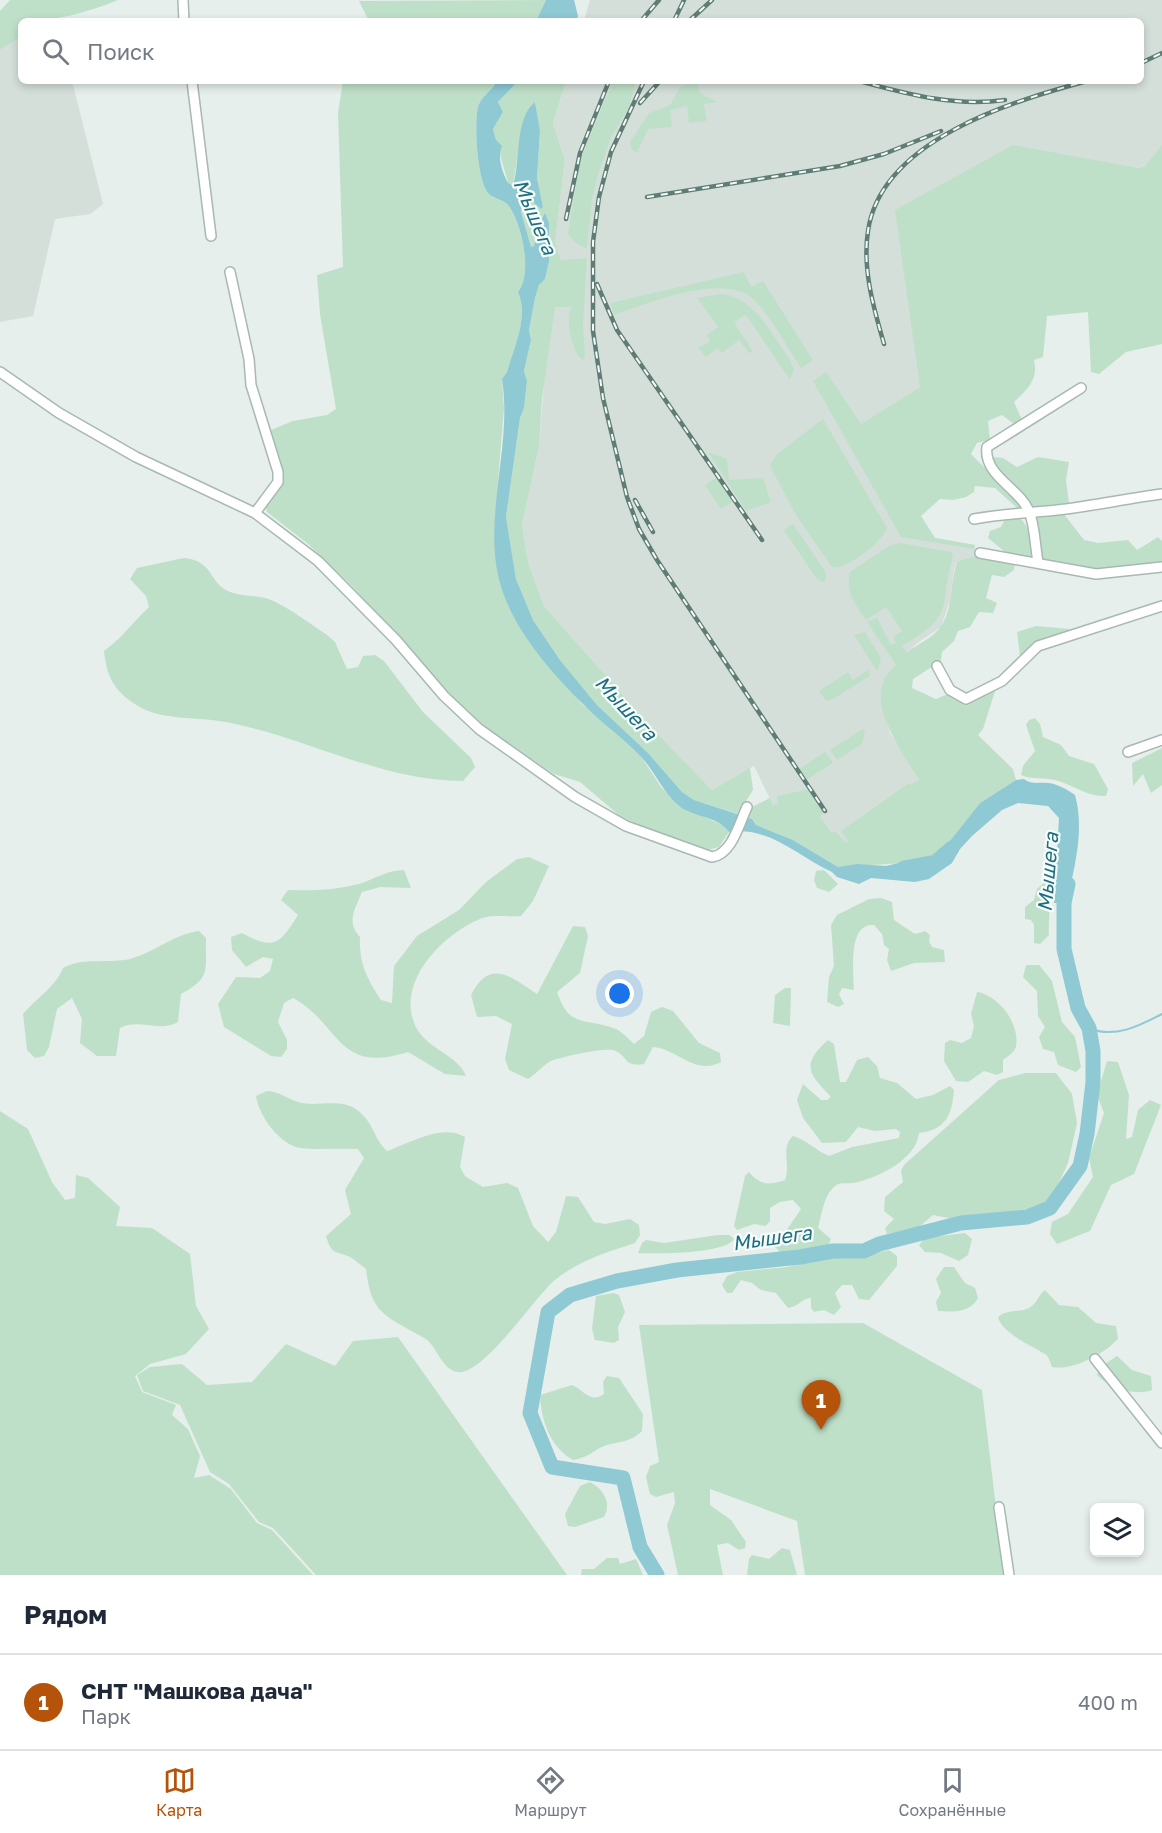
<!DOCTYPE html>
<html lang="ru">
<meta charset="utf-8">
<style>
:root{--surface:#fff;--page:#f6f6f7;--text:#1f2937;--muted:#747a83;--line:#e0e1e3;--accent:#b45309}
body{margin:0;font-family:"Golos Text",sans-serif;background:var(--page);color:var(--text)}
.controls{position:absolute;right:18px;bottom:18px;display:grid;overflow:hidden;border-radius:9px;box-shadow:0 3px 9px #0003}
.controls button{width:54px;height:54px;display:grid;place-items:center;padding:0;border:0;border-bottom:2px solid var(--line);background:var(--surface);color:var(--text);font:30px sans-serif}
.you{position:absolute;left:620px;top:994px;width:21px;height:21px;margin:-15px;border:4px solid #fff;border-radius:50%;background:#1a73e8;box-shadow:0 0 0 9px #1a73e833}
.badge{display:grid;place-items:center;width:39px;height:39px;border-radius:50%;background:var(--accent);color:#fff;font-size:20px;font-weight:700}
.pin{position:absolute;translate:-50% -50px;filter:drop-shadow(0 2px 3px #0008)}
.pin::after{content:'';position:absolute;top:32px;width:21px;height:18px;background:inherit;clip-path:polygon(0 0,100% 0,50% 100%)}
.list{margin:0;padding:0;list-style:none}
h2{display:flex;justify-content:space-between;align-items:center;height:78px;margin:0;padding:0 24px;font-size:26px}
h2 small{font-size:20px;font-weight:400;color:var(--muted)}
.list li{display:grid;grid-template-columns:39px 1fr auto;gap:18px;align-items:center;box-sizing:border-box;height:96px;padding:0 24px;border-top:2px solid var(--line)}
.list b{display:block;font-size:22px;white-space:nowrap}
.list p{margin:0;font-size:20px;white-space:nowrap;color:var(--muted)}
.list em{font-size:20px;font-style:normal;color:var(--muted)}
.icon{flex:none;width:33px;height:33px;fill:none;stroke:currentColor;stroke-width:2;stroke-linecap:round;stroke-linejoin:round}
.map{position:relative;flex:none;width:1162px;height:1575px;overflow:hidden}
.search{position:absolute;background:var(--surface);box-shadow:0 3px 9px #0003;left:18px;right:18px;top:18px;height:66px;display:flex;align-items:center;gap:15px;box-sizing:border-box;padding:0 21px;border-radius:9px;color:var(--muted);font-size:22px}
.sheet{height:174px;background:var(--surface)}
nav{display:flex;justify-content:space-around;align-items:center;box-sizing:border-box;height:84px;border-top:2px solid var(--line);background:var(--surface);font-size:16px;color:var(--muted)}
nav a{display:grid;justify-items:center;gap:3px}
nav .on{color:var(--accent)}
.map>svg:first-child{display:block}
</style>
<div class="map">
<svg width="1162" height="1575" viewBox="0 0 1162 1575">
<rect width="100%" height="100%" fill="#e6efeb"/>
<g fill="#d4dfda">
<polygon points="590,0 1162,0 1162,160 1138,168 920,383 920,387 862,424 935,538 975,545 975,556 958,561 954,569 950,600 941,627 916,644 884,680 883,707 890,733 931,800 845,845 773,805 754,766 712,790 656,732 544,606 528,562 522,525 539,447 555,242 565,160 553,123 566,81 1141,81 1141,21 584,21"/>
<polygon points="21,37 21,81 72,81 103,204 90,214 55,219 33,316 0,322 0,50"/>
</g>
<g fill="#bfe0c8">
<path d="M10 0H118C86 13 56 21 21 21V37L0 50V11Z"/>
<polygon points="546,0 536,21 369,21 359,1"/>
<path d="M343 81H497C492 91 481 96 478 107 474 123 477 180 488 193 493 199 503 199 508 205 522 222 533 274 518 292 529 317 514 347 507 372L502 379 504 408 495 518 498 571 529 639 582 704 621 736 642 758 661 787 679 806 725 826 729 832 719 847 708 850 649 830 620 816 580 782 554 774 483 727 451 697 352 586 308 544 267 512 265 505 282 478 271 430 293 421 327 415 336 409 320 314 317 275 343 267 338 113Z"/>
<path d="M518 81H566L553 123 565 160 555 243 561 260 587 258 583 326 585 356 583 360C572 353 564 318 572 307H555L542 399 539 447 522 525 528 562 544 606 656 732 712 790 750 768 753 790 738 814 694 800 682 792 648 753 597 705 560 660 533 620 516 579 506 517 520 418 524 408 527 381 524 371 531 340 529 330 535 298 539 285 545 279 549 262V223L538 226 534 246 531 248 521 212V198H529L541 208 543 207 537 178 540 130 535 102 522 128 513 185 508 183 493 129 503 112 498 102Z"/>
<polygon points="613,81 636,81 629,107 611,138 599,171 592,199 587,249 573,241 568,233 580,160"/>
<polygon points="697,83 700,93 717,102 704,104 707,121 689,123 687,106 670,110 672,127 648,129 637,153 632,150 630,142 649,113 670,105 681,86"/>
<path d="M1013 145 1138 168 1145 166 1162 145V344L1126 352 1099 374 1091 372 1088 312 1047 316 1043 357 1034 360C1039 379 1027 390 1014 402L1022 420 1014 424 1002 415 988 421 990 440 977 443 971 454 985 468 991 467 994 457 1003 458 1017 467 1038 457 1069 462 1066 480 1069 503 1017 508 995 488 975 486 974 492 966 497 953 500 940 499 921 516 935 538 975 545V549L901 537 813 381 826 372 861 424 920 387 895 210Z"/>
<path d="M744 272 751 287 763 281 813 360 801 368C786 346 773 319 754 300 725 271 647 304 614 315L610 303Z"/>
<path d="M721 294C755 297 772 335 790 360L794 369 790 380 746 315 734 322 753 352 749 353 739 340 722 353 717 348 706 357 698 348 710 341 707 335 718 327 697 298Z"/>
<path d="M823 419 887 528C882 542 846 571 832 567L796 515 770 466 776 455Z"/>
<polygon points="708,452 727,459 729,480 763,478 771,502 746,511"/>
<polygon points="717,477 734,501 721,509 705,485"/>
<polygon points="1063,513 1084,540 1098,543 1128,540 1137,550 1158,537 1162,541 1162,563 1094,571 1041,559 1036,518"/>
<path d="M1016 515C1030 525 1030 537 1033 554L1028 558 1005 552 988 538 990 531 1001 527 1006 517Z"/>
<polygon points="793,524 825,571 826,579 823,582 817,579 784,530"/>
<path d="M900 543 951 552 953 556C938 609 958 613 902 646L907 653C916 644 934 638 941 626 954 607 949 581 958 561L975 556 1015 562 1014 570 1004 577 992 575 986 598 997 603 993 613 979 612 970 627 958 631 954 641 942 652 941 661 913 679 912 688 936 699 950 693 961 701 997 685 983 729 978 735 1013 769 1016 780 980 803 931 866 905 863 838 867 793 840 756 825 752 819 746 817 752 807 770 798 773 805 778 804 777 796 809 789 824 813 820 816 831 833 835 831 846 843 848 841 841 831 909 783 910 785 919 780C904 756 870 709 884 680 886 675 892 669 896 665L867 622 877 618 891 645 896 643 893 637 902 631 886 607 866 620C855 604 845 592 850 572L889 546Z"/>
<path d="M184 558C213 561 209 581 226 590 240 598 258 594 271 600 291 609 309 623 327 635L335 642 347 669 358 667 363 656 375 655 384 661 423 712 471 758 475 767 463 781C378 781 301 734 219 721 193 717 161 720 138 706 114 691 107 678 104 651 123 637 132 623 149 607L146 596 130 579 137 568Z"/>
<polygon points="1036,626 1069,629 1067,634 1018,663 1020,656 1017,632"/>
<polygon points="865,632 881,658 877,671 854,635"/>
<polygon points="868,670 870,676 835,698 826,701 819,691 848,672 853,680"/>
<path d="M1035 718 1040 724 1043 737 1061 745 1069 756 1094 764 1108 789 1106 796C1087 797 1074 785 1055 780 1043 777 1032 780 1021 775L1023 766 1035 751 1026 725 1029 720Z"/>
<polygon points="863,729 865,732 862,744 837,760 830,750"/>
<polygon points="1162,748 1162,785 1151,793 1143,774 1133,786 1132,763"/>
<polygon points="825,752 833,763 806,780 799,769"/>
<path d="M529 857 549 866 533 901 521 916C508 917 491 914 480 919 441 935 393 985 417 1029 429 1050 458 1055 466 1076L445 1074 408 1052C336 1075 341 1024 293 998L284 1003 278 1022 287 1040V1049L281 1057 271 1056 224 1027 218 1004 236 977 260 978 270 971 273 959 263 957 246 967 232 950 231 937 242 933C274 951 280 944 298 915L281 900 288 890C311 891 336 890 359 884 375 879 387 870 404 870L411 888 380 887 362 892C355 909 346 922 360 937 359 964 367 978 381 1000L392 1003 394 966 417 936 459 910 486 882 517 859Z"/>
<polygon points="824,870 838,884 829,892 817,888 814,880 816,871"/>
<path d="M1045 882C1053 889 1048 921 1049 935L1040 944 1034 943V925L1031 920 1025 919V907L1034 900 1037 889Z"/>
<path d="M881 898 892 902 894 920 915 934 925 931 930 935 929 941 932 947 944 950 945 962 914 963 891 971 887 960 889 949 884 945 882 934 874 925C847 923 854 972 854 990L842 988 839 994 844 1004 838 1007 827 1002 829 977 834 966 831 925 837 915 869 899Z"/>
<path d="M573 926 585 927 588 936 580 973 557 992C570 1030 586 1017 616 1029 622 1032 629 1039 634 1044L644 1036 651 1012 662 1007 673 1011 699 1043 720 1053 721 1062C695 1076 678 1049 653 1047L644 1064C624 1067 629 1058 616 1051 608 1046 561 1057 551 1061 543 1065 536 1074 528 1079L509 1070 505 1059 512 1024 496 1016 477 1017 471 995C490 957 513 978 537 994Z"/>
<path d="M199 931 206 938C205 969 212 978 181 994L178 1022C160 1033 139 1018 120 1028L116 1056H97L80 1043 82 1019 72 998 57 1009 49 1047 44 1056 35 1058 27 1050 23 1014C36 999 56 986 63 968 84 956 110 965 133 958 156 951 175 934 199 931Z"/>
<polygon points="1026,965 1039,965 1052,981 1062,1022 1075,1037 1081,1067 1076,1072 1058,1065 1054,1052 1043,1049 1039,1037 1045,1027 1038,1016 1037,991 1023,977"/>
<polygon points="785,988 791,988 790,1026 773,1023 775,995"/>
<path d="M977 992C998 995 1020 1023 1016 1046 1015 1052 1008 1056 1003 1060V1072L997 1075 984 1071 968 1082 956 1081 944 1061 945 1043 950 1040 962 1043 971 1038 974 1026 971 1014Z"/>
<path d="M828 1040 834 1044 840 1082H846L857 1060 868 1057 877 1066 880 1078 897 1083 916 1099 933 1095 950 1086 954 1090C952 1115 946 1130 919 1133 916 1160 878 1178 853 1183 843 1184 839 1181 832 1189 824 1197 821 1217 818 1228L831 1239 828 1246 784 1256 775 1247 801 1209 793 1200 780 1202 770 1208V1221L766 1226 754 1224 737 1230 734 1226 745 1176 749 1172C761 1186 769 1185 785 1180 791 1166 780 1147 793 1136 807 1140 815 1150 829 1156L852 1147 899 1138 900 1132 896 1129 875 1131 858 1127 846 1142 822 1143 803 1118 797 1100 803 1084 821 1100H827L831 1097C809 1074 800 1065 828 1040Z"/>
<polygon points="1107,1061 1118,1062 1129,1095 1126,1139 1132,1137 1138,1110 1150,1100 1161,1105 1134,1174 1111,1185 1090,1231 1057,1244 1050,1234 1052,1222 1068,1214 1093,1177 1089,1158 1104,1113 1097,1095"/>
<polygon points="1025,1073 1056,1073 1072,1094 1077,1123 1068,1163 1052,1198 1039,1207 958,1220 933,1215 919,1227 887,1234 885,1228 894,1219 884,1211 885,1197 903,1182 901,1170 905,1164 999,1080"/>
<path d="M267 1091C280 1092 286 1098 298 1102 316 1108 340 1097 357 1110 374 1122 373 1138 387 1151 410 1143 442 1123 465 1137L460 1167 465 1176 483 1187 507 1183 518 1188 533 1226 548 1242 556 1232 566 1196 578 1197 594 1222 605 1224 630 1219 639 1225 640 1235 635 1243C607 1252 579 1261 556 1279 535 1296 484 1375 458 1372 442 1370 438 1349 427 1340 423 1337 419 1335 415 1333 380 1313 371 1310 366 1269 361 1265 355 1260 350 1257 335 1250 332 1256 326 1236L351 1214 345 1190 364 1158 358 1149C339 1148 319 1150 300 1148 279 1144 259 1116 256 1096Z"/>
<polygon points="0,1111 28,1129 52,1182 65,1200 75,1198 76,1175 88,1178 120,1207 116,1226 152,1228 190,1254 196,1306 209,1329 186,1354 150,1364 135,1376 142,1392 176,1405 172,1415 188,1429 200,1456 194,1478 209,1475 231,1489 257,1523 272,1530 313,1575 0,1575"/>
<polygon points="965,1233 972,1239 968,1255 959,1261 941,1253 925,1252 919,1245 925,1238"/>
<path d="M718 1235H729L734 1239C725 1254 657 1254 638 1253L642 1243 646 1240 664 1243Z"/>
<path d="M889 1250 897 1256V1266L869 1300 859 1299 852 1285H842L835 1293 841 1307 834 1315 824 1310 814 1312 811 1308V1298C802 1298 798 1307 788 1308L776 1293 761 1290 752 1283 741 1280 732 1293H727L722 1285 727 1276 737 1272 787 1267 830 1257H856Z"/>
<path d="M944 1267H954L965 1283 975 1288 978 1298C970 1313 953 1312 938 1311L936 1302 941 1293 936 1279Z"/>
<path d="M1045 1290 1059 1305 1078 1307 1096 1323 1116 1326 1118 1339C1104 1354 1073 1371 1052 1367 1050 1362 1049 1357 1045 1354 1033 1346 1001 1333 998 1317 1008 1308 1022 1314 1032 1306 1038 1301 1039 1294 1045 1290Z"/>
<polygon points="614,1293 619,1295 625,1312 618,1327 619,1340 614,1343 595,1340 592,1329 596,1296"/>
<polygon points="863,1323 982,1390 1004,1575 805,1575 797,1521 710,1489 710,1505 731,1520 746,1542 745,1548 739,1550 728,1543 717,1545 723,1575 678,1575 667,1525 675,1503 674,1492 656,1497 650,1494 646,1477 650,1466 659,1462 639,1325"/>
<polygon points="398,1337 567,1575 316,1575 273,1528 259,1522 229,1484 210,1472 180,1405 143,1391 137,1375 150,1367 182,1364 207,1385 252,1382 286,1344 335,1366 353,1341"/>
<path d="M1117 1356 1132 1370 1151 1376 1152 1390C1135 1396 1110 1389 1097 1375L1099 1368Z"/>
<path d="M607 1376 619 1378 643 1414 642 1431C631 1442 621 1441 607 1445 594 1449 591 1457 573 1460 550 1447 541 1420 540 1395L572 1385C584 1390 590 1404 604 1394L603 1382Z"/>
<path d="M590 1482C603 1489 612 1502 604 1517L575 1527 568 1526 565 1514 580 1486Z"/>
<polygon points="782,1548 790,1550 797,1575 747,1575 749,1559 752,1555 769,1559"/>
<polygon points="607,1558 618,1558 620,1564 636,1559 643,1575 581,1575 582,1569 594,1569"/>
</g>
<g fill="#8ec9d4">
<polygon points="546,0 574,0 578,16 576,21 536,21"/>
<path d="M497 81H518L498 102 503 112 493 129 496 140 502 146C497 157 502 172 508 183L513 185C521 161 514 119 535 102L540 130 537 178 543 207 541 209 529 198H521V212L531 247 534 246 538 226 545 213 549 223V262L545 279 539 285 535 298 529 330 531 340 524 371 527 381 524 408 520 418 506 517 516 579 533 620 560 660 597 705 648 753 682 792 694 800 752 819 756 825 793 840 838 867 857 864 886 866 916 859 924 866 931 865 980 803 1016 780 1024 779C1032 785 1038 782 1048 783 1058 784 1066 789 1075 795 1085 831 1074 867 1067 903H1054L1059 818 1048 806 1018 803 1002 810 972 836 960 849 952 863 929 879 915 882 871 878 859 884 837 877 832 872C797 856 770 826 729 832 717 815 693 818 678 805 662 791 656 773 642 758 624 738 601 723 582 703 546 667 506 621 497 570 486 507 512 442 502 379L507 372C514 347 529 317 518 292 533 274 522 222 508 205 503 199 493 199 488 193 477 180 474 123 478 107 481 96 492 91 497 81Z"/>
</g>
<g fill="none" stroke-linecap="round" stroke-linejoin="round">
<path stroke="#8ec9d4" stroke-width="2" d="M1089 1028C1114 1039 1139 1026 1162 1014"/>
<g stroke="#8ec9d4" stroke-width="15">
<polyline points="904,868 936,862 952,848"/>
<polyline points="657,1575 640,1547 623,1478 552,1467 530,1413 548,1312 570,1295 617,1281 677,1270 800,1257 833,1251 864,1251 879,1244 961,1223 1027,1217 1050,1208 1080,1166 1087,1134 1093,1082 1093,1051 1089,1028 1078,1008 1064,949 1064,903 1068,884"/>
</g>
<defs>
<g id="minor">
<polyline points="183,0 184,21"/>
<polyline points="192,81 211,236"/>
<polyline points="230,272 249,359 251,385 278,472 278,482 255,513"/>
<path d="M0 372 59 413 136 457 255 513 318 561 396 640 444 696 479 729 575 797 626 826 712 857C732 854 739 824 747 807"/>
<path d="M974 519C1005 513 1035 513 1066 509 1098 505 1130 498 1162 494"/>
<polyline points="980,553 1096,574 1162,567"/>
<path d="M1038 562C1035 546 1035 526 1029 511 1019 488 983 475 987 447L1081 388"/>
<polyline points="937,666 950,690 966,699 1002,681 1038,646 1162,606"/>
<polyline points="1128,752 1162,740"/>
<polyline points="1095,1359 1162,1443"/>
<polyline points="999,1507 1009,1575"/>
</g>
</defs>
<use href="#minor" stroke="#a8b8b2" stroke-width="12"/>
<use href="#minor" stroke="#fff" stroke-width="9"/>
<defs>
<g id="rail">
<polyline points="641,21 659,0"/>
<polyline points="674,21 684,0"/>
<polyline points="689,21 712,0"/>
<polyline points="1141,63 1162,53"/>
<polyline points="644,81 611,152 599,197 593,242 593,331 603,398 627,497 639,529 657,560 825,811"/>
<path d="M859 81C908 94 953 107 1005 100"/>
<polyline points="640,103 660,81"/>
<polyline points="647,197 840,166 884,154 941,131"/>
<polyline points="566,219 580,153 609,81"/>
<polyline points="597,284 617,330 762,540"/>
<path d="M884 344C874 309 862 269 868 231 881 140 1013 101 1087 81"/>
<polyline points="635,500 653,532"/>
</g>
</defs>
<use href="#rail" stroke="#5f7d75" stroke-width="4.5"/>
<use href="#rail" stroke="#f7fbf9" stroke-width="2" stroke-dasharray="7" stroke-linecap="butt"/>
</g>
<g text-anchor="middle" stroke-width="4.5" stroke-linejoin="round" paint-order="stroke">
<g font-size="20" font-style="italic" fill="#1c6f80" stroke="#f7fbf9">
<text transform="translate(535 217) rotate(67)" y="7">Мышега</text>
<text transform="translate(626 708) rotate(47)" y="7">Мышега</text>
<text transform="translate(1048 872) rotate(-85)" y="7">Мышега</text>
<text transform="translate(772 1238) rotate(-8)" y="7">Мышега</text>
</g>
</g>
</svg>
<div class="controls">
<button><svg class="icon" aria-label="layers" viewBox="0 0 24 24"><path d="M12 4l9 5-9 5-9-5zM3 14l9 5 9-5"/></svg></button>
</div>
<div class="you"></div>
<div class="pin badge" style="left:821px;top:1430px">1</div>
<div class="search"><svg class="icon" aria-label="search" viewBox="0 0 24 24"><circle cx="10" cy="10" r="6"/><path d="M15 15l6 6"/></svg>Поиск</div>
</div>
<section class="sheet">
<h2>Рядом<small></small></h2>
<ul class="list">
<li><span class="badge">1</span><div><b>СНТ &quot;Машкова дача&quot;</b><p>Парк</p></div><em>400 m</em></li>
</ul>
</section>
<nav>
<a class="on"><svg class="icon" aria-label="map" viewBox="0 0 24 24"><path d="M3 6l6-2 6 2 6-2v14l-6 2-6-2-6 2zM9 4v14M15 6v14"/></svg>Карта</a>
<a><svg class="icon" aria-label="directions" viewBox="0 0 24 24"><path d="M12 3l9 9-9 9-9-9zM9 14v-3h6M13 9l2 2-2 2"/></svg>Маршрут</a>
<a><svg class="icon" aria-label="saved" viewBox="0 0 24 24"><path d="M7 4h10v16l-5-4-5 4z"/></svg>Сохранённые</a>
</nav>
